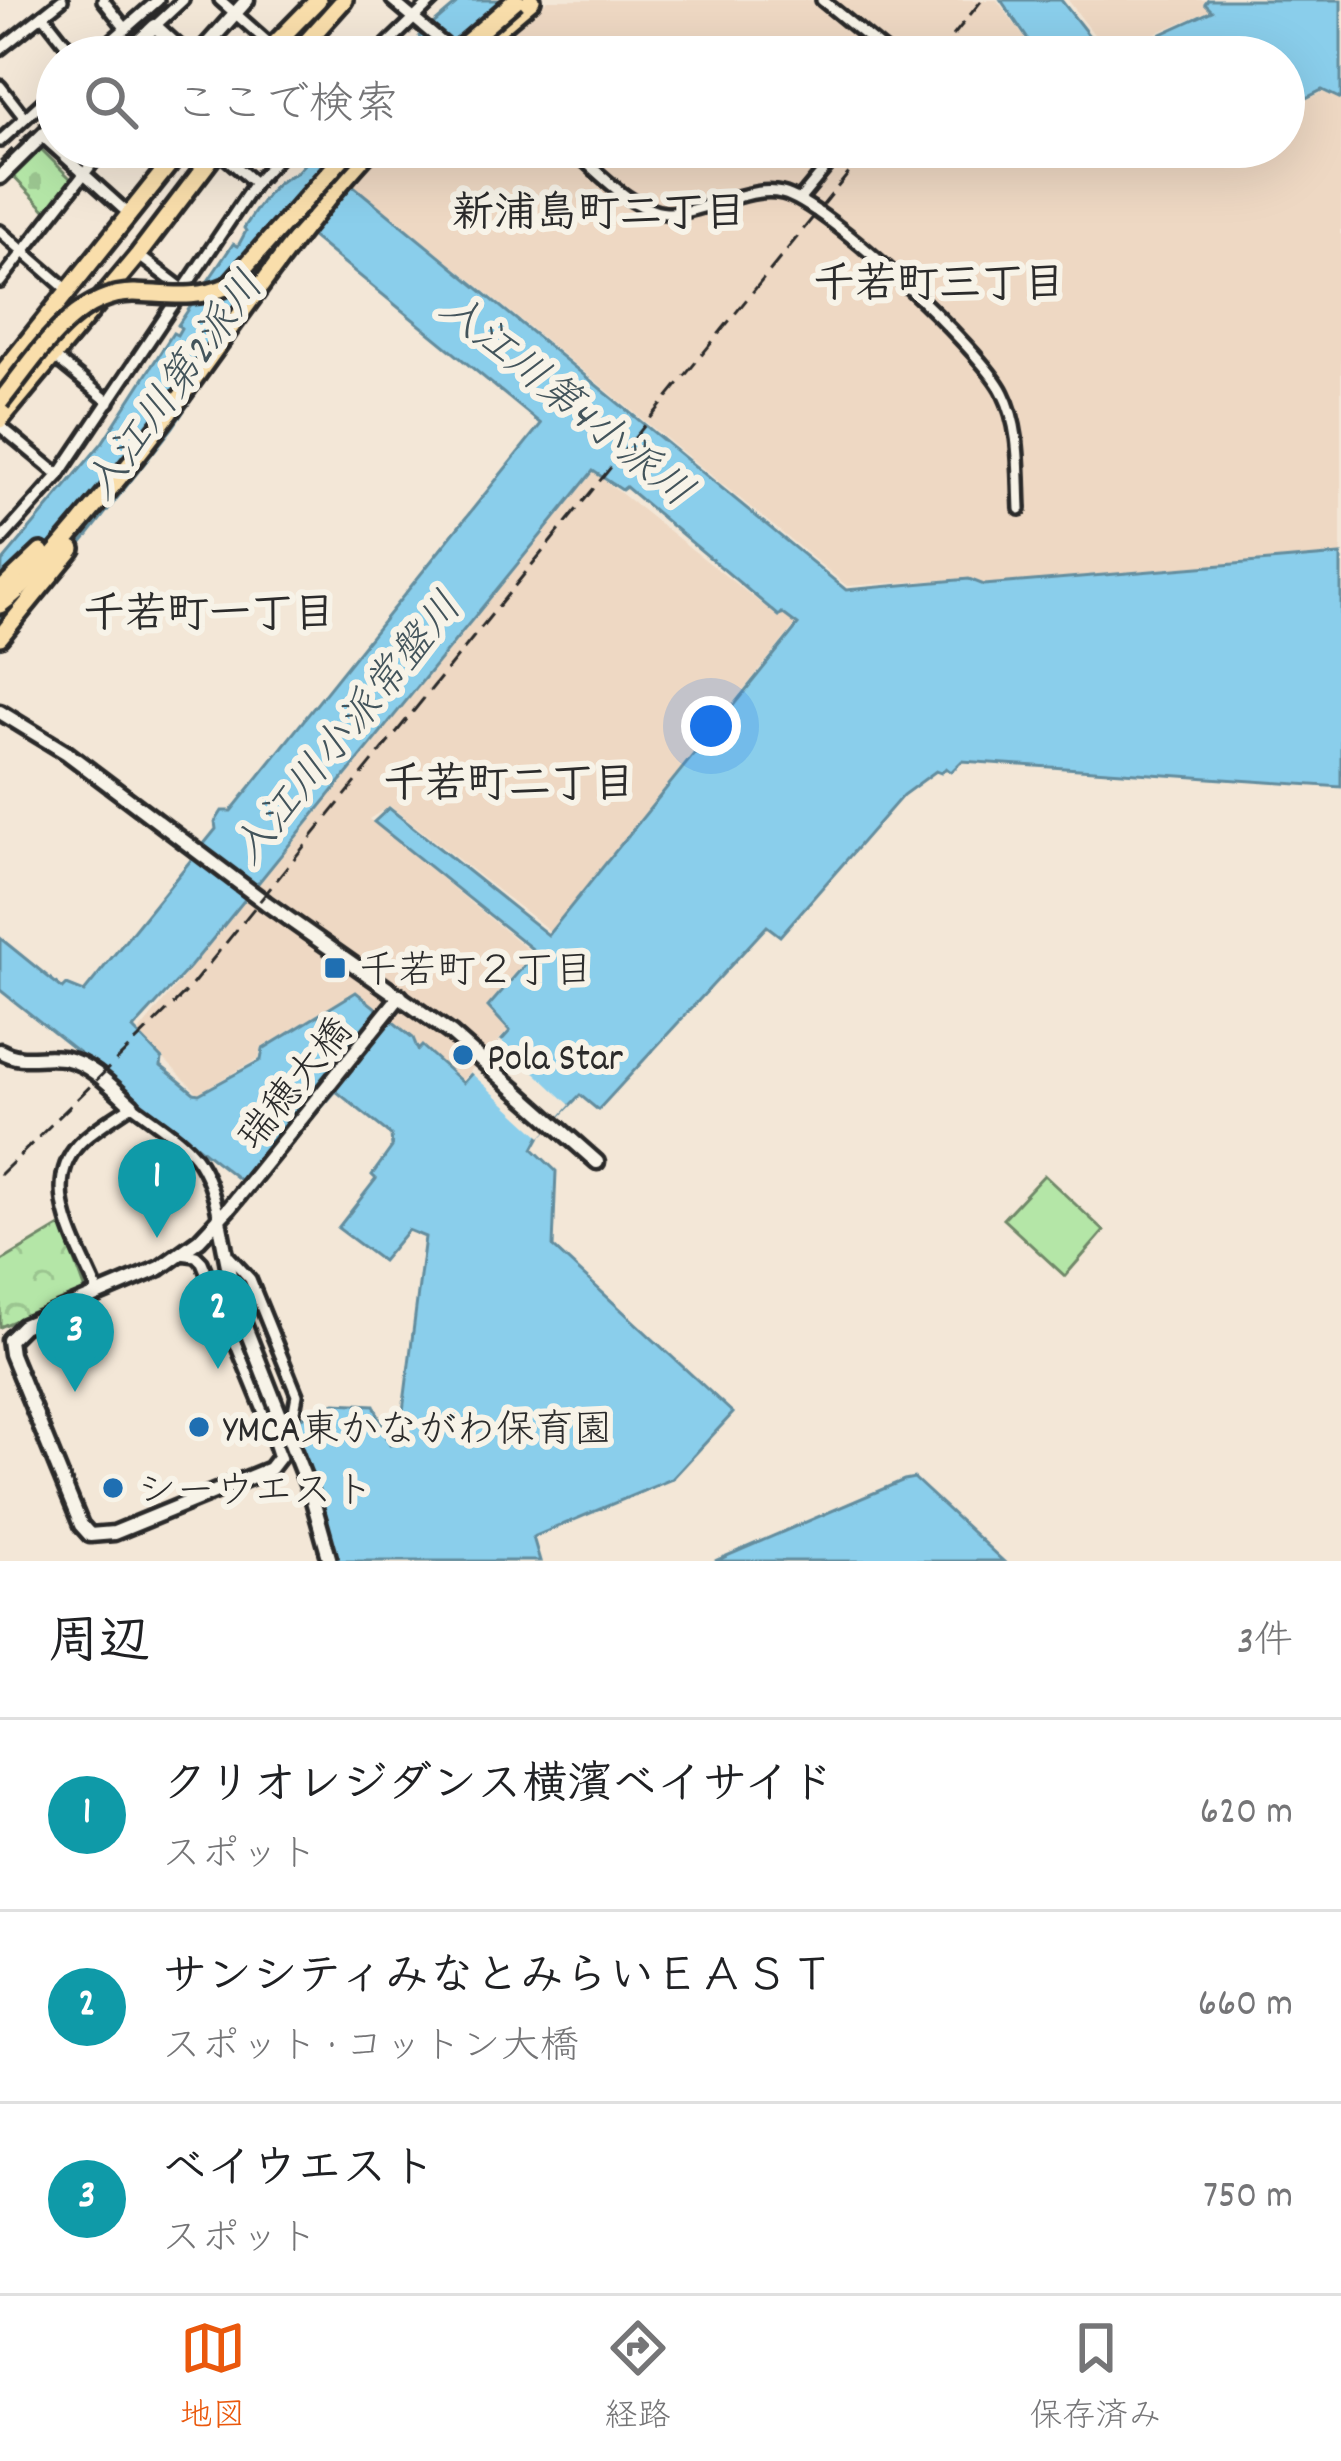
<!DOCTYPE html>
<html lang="ja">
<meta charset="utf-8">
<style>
:root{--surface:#fff;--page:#f2f2f2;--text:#202124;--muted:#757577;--line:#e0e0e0;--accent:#ea580c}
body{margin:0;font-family:Dekko,"Klee One",sans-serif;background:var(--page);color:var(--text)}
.you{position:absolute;left:711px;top:726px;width:42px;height:42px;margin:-30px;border:9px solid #fff;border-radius:50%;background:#1a73e8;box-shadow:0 0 0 18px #1a73e833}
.badge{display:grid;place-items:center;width:78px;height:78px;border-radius:50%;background:var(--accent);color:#fff;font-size:39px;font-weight:700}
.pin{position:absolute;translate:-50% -99px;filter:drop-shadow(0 3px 6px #0008)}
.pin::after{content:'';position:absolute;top:63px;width:42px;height:36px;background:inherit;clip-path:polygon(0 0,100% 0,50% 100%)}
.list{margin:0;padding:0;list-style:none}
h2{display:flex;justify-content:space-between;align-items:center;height:156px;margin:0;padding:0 48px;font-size:51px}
h2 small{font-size:39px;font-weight:400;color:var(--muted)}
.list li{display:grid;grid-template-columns:78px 1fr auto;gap:36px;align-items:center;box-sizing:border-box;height:192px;padding:0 48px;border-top:3px solid var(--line)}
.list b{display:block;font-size:45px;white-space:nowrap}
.list p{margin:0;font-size:39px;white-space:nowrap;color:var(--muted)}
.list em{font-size:39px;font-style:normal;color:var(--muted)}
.icon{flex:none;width:66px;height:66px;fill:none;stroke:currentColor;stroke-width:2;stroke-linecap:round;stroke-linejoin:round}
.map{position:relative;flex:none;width:1341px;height:1561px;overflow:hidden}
.search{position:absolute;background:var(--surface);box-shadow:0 12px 48px #0002;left:36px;right:36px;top:36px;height:132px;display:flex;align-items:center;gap:30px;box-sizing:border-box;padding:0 42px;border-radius:66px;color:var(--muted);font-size:45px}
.sheet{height:732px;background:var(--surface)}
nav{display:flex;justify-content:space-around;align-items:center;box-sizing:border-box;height:168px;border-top:3px solid var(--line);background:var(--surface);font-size:33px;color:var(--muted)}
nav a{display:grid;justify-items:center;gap:6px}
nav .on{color:var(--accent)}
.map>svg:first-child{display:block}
</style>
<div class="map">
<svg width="1341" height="1561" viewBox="0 0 1341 1561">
<defs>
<pattern id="cemetery-stones" width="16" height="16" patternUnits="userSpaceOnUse" patternTransform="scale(3)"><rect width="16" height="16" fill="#b4e6a7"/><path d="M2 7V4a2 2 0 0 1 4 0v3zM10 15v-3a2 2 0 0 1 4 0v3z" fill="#9bc590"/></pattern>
<pattern id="park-crowns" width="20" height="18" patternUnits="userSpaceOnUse" patternTransform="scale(3)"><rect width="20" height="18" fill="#b4e6a7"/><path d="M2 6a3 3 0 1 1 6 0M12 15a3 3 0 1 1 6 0" fill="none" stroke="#9bc590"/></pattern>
</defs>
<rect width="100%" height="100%" fill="#f3e7d7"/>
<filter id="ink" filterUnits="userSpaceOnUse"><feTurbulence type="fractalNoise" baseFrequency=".00833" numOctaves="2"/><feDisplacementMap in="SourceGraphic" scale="24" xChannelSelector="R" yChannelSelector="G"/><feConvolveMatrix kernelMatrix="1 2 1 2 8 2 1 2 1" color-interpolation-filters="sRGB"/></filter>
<g filter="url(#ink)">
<g fill="#eed8c3">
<polygon points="548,0 997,0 1039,57 486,57"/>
<polygon points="1068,0 1205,0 1203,4 1211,10 1108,53"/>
<polygon points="1284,90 1296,104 1323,92 1341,100 1341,554 984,584 968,578 847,586 351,182 389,147 1284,147"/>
<polygon points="594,472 778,617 782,613 796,624 550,931 390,806 369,819 532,953 486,1007 509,1029 461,1081 355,991 261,1048 259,1058 198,1093 138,1033"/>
</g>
<polygon fill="url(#cemetery-stones)" stroke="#708869" stroke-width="3" points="37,145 73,181 48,213 9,172"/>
<polygon fill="url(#park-crowns)" stroke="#708869" stroke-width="3" points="62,1225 86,1291 0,1327 0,1262"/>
<polygon fill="#b4e6a7" stroke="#708869" stroke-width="3" points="1044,1175 1104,1231 1065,1276 1003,1219"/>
<g fill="#8aceeb" stroke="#648d9e" stroke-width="3" fill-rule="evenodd">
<polygon points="461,0 538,0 472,57 402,57 420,39 419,36"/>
<polygon points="1001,0 1061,0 1104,55 1115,55 1212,11 1205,4 1208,0 1341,0 1341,99 1322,90 1296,103 1284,87 1284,57 1040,57"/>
<path d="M310 147H382L350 183 846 590 969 579 984 585 1341 555V787L962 761 951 772 946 768 941 773 936 771 903 795 780 936 767 926 598 1110 580 1095 540 1136 533 1149 556 1171 553 1247 733 1413 672 1479 533 1537 540 1561H327L296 1449V1419L335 1403 374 1405 390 1445 399 1443 425 1237 408 1230 382 1261 338 1228 376 1179 372 1175 392 1147 391 1135 336 1091 251 1189 0 990V938L63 989 67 985 84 992 216 829 215 822 222 811H231L541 424 305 231 173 427 0 647 2 562 102 443 173 333 177 335 181 328 178 325 233 244 238 246 246 231 244 228C261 203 272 182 296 173L306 162 301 157ZM593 471 622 490 626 487 779 616 782 613 798 625 548 935 389 808 374 822 536 952 488 1007 510 1031 463 1083 422 1046 418 1050 413 1038 356 992 263 1049 261 1060 199 1094 194 1093 161 1066 162 1059 133 1029 190 967Z"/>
<polygon points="914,1478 1003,1561 715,1561 904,1480"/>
</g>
<polygon fill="#f3e7d7" points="500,1040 570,1105 541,1137 470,1072"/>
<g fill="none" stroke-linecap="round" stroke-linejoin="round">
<defs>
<g id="street">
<polyline points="103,0 126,29"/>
<polyline points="220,0 272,46"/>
<polyline points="392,0 456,54"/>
<polyline points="822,0 892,57"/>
<polyline points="43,15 76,57"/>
<polyline points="155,26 183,0"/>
<polyline points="0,49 62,0"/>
<polyline points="93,57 158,0"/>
<polyline points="374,57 433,0"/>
<polyline points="0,86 25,118"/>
<polyline points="42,136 131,216"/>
<polyline points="0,141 57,89"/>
<path d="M569 147C595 168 631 211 666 213 684 214 702 207 719 202 739 197 761 188 782 193 825 202 983 351 1003 393 1021 429 1018 470 1020 509"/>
<polyline points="217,150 255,183"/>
<polyline points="800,199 843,147"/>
<polyline points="0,231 70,292"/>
<polyline points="138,255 184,290"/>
<polyline points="0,282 105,147"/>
<polyline points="54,357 109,402"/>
<polyline points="0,426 59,475"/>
<polyline points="0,541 59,475 255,183 288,147"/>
<polyline points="226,1253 250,1279 297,1395 294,1411 277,1422 274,1437"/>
<polyline points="181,1254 196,1256 202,1262 272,1432"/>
<path d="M99 1295C82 1251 38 1188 79 1144 93 1129 115 1117 132 1105 184 1144 206 1150 219 1219"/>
</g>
<g id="secondary">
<polyline points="122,57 155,26 189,57"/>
<polyline points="196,57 247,0"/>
<polyline points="0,177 57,121"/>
<polyline points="0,712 67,753 266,903 452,1034 597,1162"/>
<path d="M0 1051C25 1065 42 1053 67 1059 91 1064 114 1089 132 1105"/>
<polyline points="219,1220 235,1301"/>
<polyline points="274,1437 280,1456 270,1469 114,1533 90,1535 81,1525 11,1354 9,1340 23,1326 160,1268 199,1240 230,1207 400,996"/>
</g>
<g id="highway">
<polyline points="262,57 318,0"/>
<polyline points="293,57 344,0"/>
<polyline points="465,57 532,0"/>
<polyline points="0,376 183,147"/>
<polyline points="0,420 138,255 220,147"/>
<polyline points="0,591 41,552"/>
<path d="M0 605C37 578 66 540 96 505 195 391 269 258 373 147"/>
<polyline points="0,637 72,549"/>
</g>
</defs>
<use href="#street" stroke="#2b2b2b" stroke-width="18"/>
<use href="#secondary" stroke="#2b2b2b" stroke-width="21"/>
<use href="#highway" stroke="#2b2b2b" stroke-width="24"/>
<use href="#street" stroke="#f7f3e8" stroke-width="9"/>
<use href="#secondary" stroke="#f7f3e8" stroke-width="12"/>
<use href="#highway" stroke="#f9deab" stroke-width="15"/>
<g stroke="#2b2b2b" stroke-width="3" stroke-dasharray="18 9" stroke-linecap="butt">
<polyline points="111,57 172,0"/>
<polyline points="936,57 982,0"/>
<polyline points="0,161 57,107"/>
<polyline points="0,1175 187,991 870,147"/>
</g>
<defs>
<polyline id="secondary-bridge" points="235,1301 312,1497 330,1561"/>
<g id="highway-bridge">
<polyline points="450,57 516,0"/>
<path d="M0 402C35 359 73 292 135 293 168 294 197 300 228 286L352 147"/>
</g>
</defs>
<use href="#secondary-bridge" stroke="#2b2b2b" stroke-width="21" stroke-linecap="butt"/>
<use href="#highway-bridge" stroke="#2b2b2b" stroke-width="24" stroke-linecap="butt"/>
<use href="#secondary-bridge" stroke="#f7f3e8" stroke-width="12"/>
<use href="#highway-bridge" stroke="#f9deab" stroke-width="15"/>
</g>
</g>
<g fill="#1f6fb2" stroke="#f7f3e8" stroke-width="4.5">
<rect x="323" y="956" width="24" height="24" rx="6"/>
<circle cx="463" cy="1055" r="12"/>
<circle cx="199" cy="1427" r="12"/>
<circle cx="113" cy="1488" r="12"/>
</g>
<g text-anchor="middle" stroke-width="12" stroke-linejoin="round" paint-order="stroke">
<g font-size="39" fill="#2b2b2b" stroke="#f7f3e8" text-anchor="start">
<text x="359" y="982">千若町２丁目</text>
<text x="487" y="1069">Pola Star</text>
<text x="223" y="1441">YMCA東かながわ保育園</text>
<text x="137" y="1502">シーウエスト</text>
</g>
<g font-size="39" fill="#2b2b2b" stroke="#f7f3e8">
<text transform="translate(293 1082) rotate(-51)" y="14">瑞穂大橋</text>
</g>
<g font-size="42" font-weight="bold" fill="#2b2b2b" stroke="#f7f3e8">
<text x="599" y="225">新浦島町二丁目</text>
<text x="939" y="296">千若町三丁目</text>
<text x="209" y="626">千若町一丁目</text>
<text x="509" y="796">千若町二丁目</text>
</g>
<g font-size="42" font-style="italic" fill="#43545b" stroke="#f7f3e8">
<text transform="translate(172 384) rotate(-54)" y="15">入江川第2派川</text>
<text transform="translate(568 398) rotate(39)" y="15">入江川第4小派川</text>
<text transform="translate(345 727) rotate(-51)" y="15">入江川小派常盤川</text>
</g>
</g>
</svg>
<div class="you"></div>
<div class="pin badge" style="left:157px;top:1238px;background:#0f9aa8">1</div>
<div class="pin badge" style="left:218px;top:1369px;background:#0f9aa8">2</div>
<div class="pin badge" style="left:75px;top:1392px;background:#0f9aa8">3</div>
<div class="search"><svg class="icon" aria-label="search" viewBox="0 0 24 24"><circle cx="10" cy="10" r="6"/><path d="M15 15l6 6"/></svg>ここで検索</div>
</div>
<section class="sheet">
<h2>周辺<small>3件</small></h2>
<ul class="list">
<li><span class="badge" style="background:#0f9aa8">1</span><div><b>クリオレジダンス横濱ベイサイド</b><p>スポット</p></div><em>620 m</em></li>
<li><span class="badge" style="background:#0f9aa8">2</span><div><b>サンシティみなとみらいＥＡＳＴ</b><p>スポット · コットン大橋</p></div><em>660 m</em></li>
<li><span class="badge" style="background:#0f9aa8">3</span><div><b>ベイウエスト</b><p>スポット</p></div><em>750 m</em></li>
</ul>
</section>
<nav>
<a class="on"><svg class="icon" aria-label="map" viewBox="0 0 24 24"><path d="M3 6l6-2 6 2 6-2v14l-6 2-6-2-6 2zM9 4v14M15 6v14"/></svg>地図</a>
<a><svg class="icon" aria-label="directions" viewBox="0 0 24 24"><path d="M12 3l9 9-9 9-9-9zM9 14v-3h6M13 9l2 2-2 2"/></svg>経路</a>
<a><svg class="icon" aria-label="saved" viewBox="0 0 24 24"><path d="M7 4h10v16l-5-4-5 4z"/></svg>保存済み</a>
</nav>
